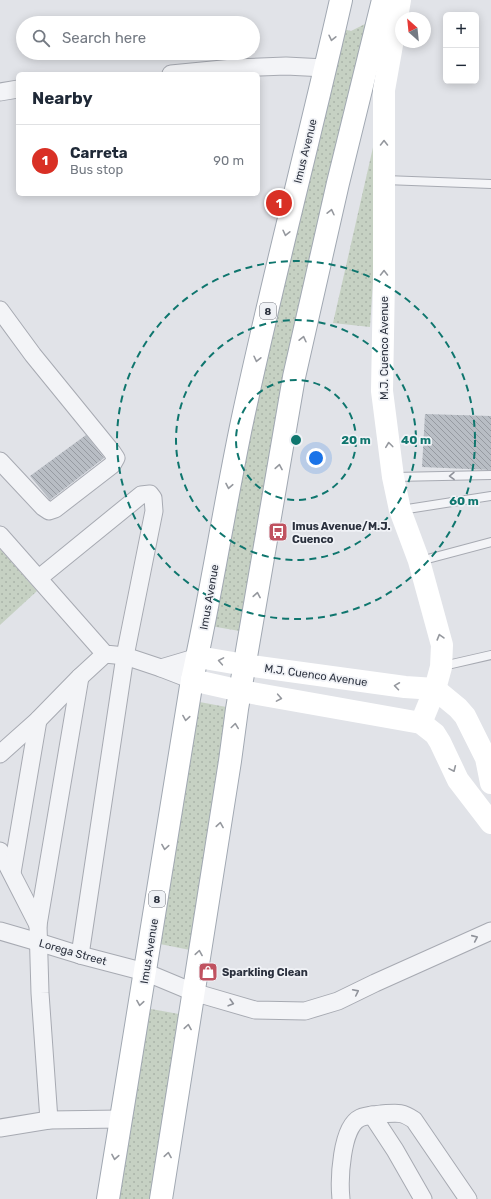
<!DOCTYPE html>
<meta charset="utf-8">
<style>
:root{--surface:#fff;--page:#f2f2f3;--text:#1f2937;--muted:#747a83;--line:#e0e1e3;--accent:#d93025}
body{margin:0;font-family:Rubik,sans-serif;background:var(--page);color:var(--text)}
.controls{position:absolute;right:12px;top:12px;display:grid;overflow:hidden;border-radius:6px;box-shadow:0 2px 10px #0003}
.controls button{width:36px;height:36px;display:grid;place-items:center;padding:0;border:0;border-bottom:1px solid var(--line);background:var(--surface);color:var(--text);font:20px sans-serif}
.compass{position:absolute;left:395px;top:12px;width:36px;height:36px;border-radius:50%;background:var(--surface);box-shadow:0 2px 10px #0003;rotate:333deg}
.you{position:absolute;left:316px;top:458px;width:14px;height:14px;margin:-10px;border:3px solid #fff;border-radius:50%;background:#1a73e8;box-shadow:0 0 0 6px #1a73e833}
.badge{display:grid;place-items:center;width:26px;height:26px;border-radius:50%;background:var(--accent);color:#fff;font-size:13px;font-weight:700}
.pin{position:absolute;translate:-50% -50%;border:2px solid #fff;box-shadow:0 1px 4px #0006}
.list{margin:0;padding:0;list-style:none}
h2{display:flex;justify-content:space-between;align-items:center;height:52px;margin:0;padding:0 16px;font-size:17px}
h2 small{font-size:13px;font-weight:400;color:var(--muted)}
.list li{display:grid;grid-template-columns:26px 1fr auto;gap:12px;align-items:center;box-sizing:border-box;height:72px;padding:0 16px;border-top:1px solid var(--line)}
.list b{display:block;font-size:15px;white-space:nowrap}
.list p{margin:0;font-size:13px;white-space:nowrap;color:var(--muted)}
.list em{font-size:13px;font-style:normal;color:var(--muted)}
.icon{flex:none;width:22px;height:22px;fill:none;stroke:currentColor;stroke-width:2;stroke-linecap:round;stroke-linejoin:round}
.map{position:relative;flex:none;width:491px;height:1199px;overflow:hidden}
.search{position:absolute;background:var(--surface);box-shadow:0 2px 10px #0003;left:16px;top:16px;width:244px;height:44px;display:flex;align-items:center;gap:10px;box-sizing:border-box;padding:0 14px;border-radius:22px;color:var(--muted);font-size:15px}
.panel{position:absolute;background:var(--surface);box-shadow:0 2px 10px #0003;left:16px;top:72px;width:244px;height:124px;border-radius:6px}
.map>svg:first-child{display:block}
</style>
<div class="map">
<svg width="491" height="1199" viewBox="0 0 491 1199">
<defs>
<pattern id="grass-dots" width="8" height="8" patternUnits="userSpaceOnUse"><rect width="8" height="8" fill="#c6d1c3"/><path d="M2 2h.1M6 6h.1" fill="none" stroke="#aab4a9" stroke-width="1.8" stroke-linecap="round"/></pattern>
<pattern id="building-back-hatch" width="6" height="6" patternUnits="userSpaceOnUse"><rect width="6" height="6" fill="#b8bdc4"/><path d="M-1 5l2 2M0 0l6 6M5-1l2 2" fill="none" stroke="#969aa1"/></pattern>
</defs>
<rect width="100%" height="100%" fill="#e1e3e8"/>
<g fill="url(#grass-dots)">
<polygon points="379,17 251,633 205,625 335,27 351,31"/>
<polygon points="384,99 383,129 370,327 333,323"/>
<polygon points="0,549 37,591 0,625"/>
<polygon points="189,700 237,709 200,952 150,942"/>
<polygon points="140,1007 190,1016 161,1199 109,1199"/>
</g>
<g fill="url(#building-back-hatch)">
<polygon points="425,414 491,416 491,470 422,467"/>
<polygon points="86,435 104,458 50,500 30,476"/>
</g>
<g fill="none" stroke-linecap="round" stroke-linejoin="round">
<defs>
<g id="service">
<polyline points="385,180 491,184"/>
<polyline points="394,477 491,475"/>
<polyline points="401,510 491,496"/>
<polyline points="420,561 491,542"/>
<polyline points="443,666 491,655"/>
</g>
<g id="minor">
<polyline points="171,74 233,68 286,66 325,68"/>
<polyline points="0,92 18,89"/>
<polyline points="0,310 33,355 112,452 116,458 112,465 55,509 49,511 43,507 0,461"/>
<polyline points="0,535 105,654 125,656 161,668 192,680"/>
<polyline points="39,578 141,495 150,494 153,498 154,511 125,656 80,955"/>
<polyline points="161,668 198,657"/>
<polyline points="0,754 38,720 80,677 105,654"/>
<polyline points="0,851 38,925"/>
<polyline points="12,873 38,720"/>
<polyline points="0,931 38,942 80,955 145,972 193,992 255,1010 305,1011 338,1001 375,983 491,931"/>
<polyline points="372,1115 395,1150 423,1199"/>
<polyline points="49,1120 40,993 38,925 80,677"/>
<polyline points="0,1128 49,1120 121,1119"/>
<path d="M341 1199C339 1180 341 1127 360 1118 366 1115 375 1115 381 1114 396 1113 401 1111 414 1120L468 1199"/>
</g>
<g id="primary">
<path d="M108 1199 192 680C211 595 224 508 242 422 272 281 309 141 341 0"/>
<polyline points="161,1199 230,761 237,709 294,377 338,183 383,0"/>
</g>
</defs>
<use href="#service" stroke="#a7aab2" stroke-width="10"/>
<use href="#minor" stroke="#a7aab2" stroke-width="19"/>
<use href="#primary" stroke="#a1a8b2" stroke-width="24"/>
<use href="#service" stroke="#f3f4f7" stroke-width="8"/>
<use href="#minor" stroke="#f3f4f7" stroke-width="17"/>
<g stroke="#fff" stroke-width="22">
<polyline points="400,0 384,90 384,280 382,391 393,477 400,510 419,561 442,645 441,667 435,689 421,723"/>
<polyline points="198,657 245,665 405,687 435,689 458,708 465,716 486,758 491,783"/>
<polyline points="192,680 241,691 421,723 435,734 440,742 458,780 491,823"/>
</g>
<use href="#primary" stroke="#fff" stroke-width="22"/>
</g>
<defs><path id="oneway-chevron" d="M-2-3.5L2.5 0L-2 3.5" fill="none" stroke-width="1.6" stroke-linecap="round" stroke-linejoin="round"/></defs>
<g stroke="#95989e">
<use href="#oneway-chevron" transform="translate(332 38) rotate(103)"/>
<use href="#oneway-chevron" transform="translate(384 143) rotate(-90)"/>
<use href="#oneway-chevron" transform="translate(331 212) rotate(-77)"/>
<use href="#oneway-chevron" transform="translate(286 233) rotate(103)"/>
<use href="#oneway-chevron" transform="translate(384 273) rotate(-90)"/>
<use href="#oneway-chevron" transform="translate(303 339) rotate(-77)"/>
<use href="#oneway-chevron" transform="translate(257 359) rotate(103)"/>
<use href="#oneway-chevron" transform="translate(389 445) rotate(-97)"/>
<use href="#oneway-chevron" transform="translate(279 467) rotate(-80)"/>
<use href="#oneway-chevron" transform="translate(229 486) rotate(101)"/>
<use href="#oneway-chevron" transform="translate(257 595) rotate(-80)"/>
<use href="#oneway-chevron" transform="translate(440 637) rotate(-106)"/>
<use href="#oneway-chevron" transform="translate(221 661) rotate(-170)"/>
<use href="#oneway-chevron" transform="translate(397 686) rotate(-172)"/>
<use href="#oneway-chevron" transform="translate(279 698) rotate(10)"/>
<use href="#oneway-chevron" transform="translate(186 718) rotate(99)"/>
<use href="#oneway-chevron" transform="translate(235 726) rotate(-82)"/>
<use href="#oneway-chevron" transform="translate(453 769) rotate(66)"/>
<use href="#oneway-chevron" transform="translate(220 825) rotate(-81)"/>
<use href="#oneway-chevron" transform="translate(165 847) rotate(99)"/>
<use href="#oneway-chevron" transform="translate(199 953) rotate(-81)"/>
<use href="#oneway-chevron" transform="translate(140 1003) rotate(99)"/>
<use href="#oneway-chevron" transform="translate(188 1027) rotate(-81)"/>
<use href="#oneway-chevron" transform="translate(168 1155) rotate(-81)"/>
<use href="#oneway-chevron" transform="translate(115 1157) rotate(100)"/>
</g>
<g stroke="#8f929a">
<use href="#oneway-chevron" transform="translate(452 476) rotate(179)"/>
<use href="#oneway-chevron" transform="translate(475 938) rotate(-24)"/>
<use href="#oneway-chevron" transform="translate(356 992) rotate(-26)"/>
<use href="#oneway-chevron" transform="translate(231 1003) rotate(16)"/>
</g>
<g fill="none" stroke="#0f766e" stroke-width="2" stroke-dasharray="7 5">
<circle cx="296" cy="440" r="60"/>
<circle cx="296" cy="440" r="120"/>
<circle cx="296" cy="440" r="179"/>
</g>
<defs>
<symbol id="bus-square" viewBox="-11 -11 22 22"><rect x="-9" y="-9" width="18" height="18" rx="4" fill="#c05260" stroke="#f0f2f6"/><path d="M-5-6H5V4H4V6H2V4H-2V6H-4V4H-5ZM-3.5-4V0h7V-4ZM-3.5 1.2v1.5H-2V1.2ZM2 1.2v1.5H3.5V1.2Z" fill="#fff"/></symbol>
<symbol id="shop-square" viewBox="-11 -11 22 22"><rect x="-9" y="-9" width="18" height="18" rx="4" fill="#c05260" stroke="#f0f2f6"/><path d="M-5-2.5h2.3a2.7 3.5 0 0 1 5.4 0H5L5.5 6h-11ZM-1.5-2.5h3a1.5 2.3 0 0 0-3 0Z" fill="#fff"/></symbol>
</defs>
<g fill-rule="evenodd">
<use href="#bus-square" x="267" y="521" width="22" height="22"/>
<use href="#shop-square" x="197" y="961" width="22" height="22"/>
</g>
<g text-anchor="middle" stroke-width="3.5" stroke-linejoin="round" paint-order="stroke">
<g fill="#f0f2f6" stroke="#666b75" stroke-width="1">
<rect x="260" y="303" width="16" height="16" rx="3"/>
<rect x="149" y="891" width="16" height="16" rx="3"/>
</g>
<g font-size="10" font-weight="bold" fill="#2b313e">
<text x="268" y="315">8</text>
<text x="157" y="903">8</text>
</g>
<g font-size="11" fill="#2b313e" stroke="#f0f2f6">
<text transform="translate(305 151) rotate(-76)" y="4">Imus Avenue</text>
<text transform="translate(384 348) rotate(-90)" y="4">M.J. Cuenco Avenue</text>
<text transform="translate(209 597) rotate(-80)" y="4">Imus Avenue</text>
<text transform="translate(316 675) rotate(8)" y="4">M.J. Cuenco Avenue</text>
<text transform="translate(149 951) rotate(-81)" y="4">Imus Avenue</text>
<text transform="translate(73 952) rotate(16)" y="4">Lorega Street</text>
</g>
<g font-size="11" font-weight="bold" fill="#2b313e" stroke="#f0f2f6" text-anchor="start">
<text x="292" y="530">Imus Avenue/M.J.<tspan x="292" dy="13">Cuenco</tspan></text>
<text x="222" y="976">Sparkling Clean</text>
</g>
</g>
<circle cx="296" cy="440" r="6" fill="#0f766e" stroke="#f0f2f6" stroke-width="2"/>
<g font-size="12" text-anchor="middle" font-weight="bold" fill="#0f766e" stroke="#f0f2f6" stroke-width="3.5" stroke-linejoin="round" paint-order="stroke">
<text x="356" y="444">20 m</text>
<text x="416" y="444">40 m</text>
<text x="464" y="505">60 m</text>
</g>
</svg>
<div class="controls">
<button>+</button>
<button>−</button>
</div>
<svg class="compass" viewBox="-18 -18 36 36"><path d="M0-13l5 13h-10z" fill="#e53935"/><path d="M0 13l5-13h-10z" fill="#747a83"/></svg>
<div class="you"></div>
<div class="pin badge" style="left:279px;top:203px">1</div>
<div class="search"><svg class="icon" aria-label="search" viewBox="0 0 24 24"><circle cx="10" cy="10" r="6"/><path d="M15 15l6 6"/></svg>Search here</div>
<section class="panel">
<h2>Nearby<small></small></h2>
<ul class="list">
<li><span class="badge">1</span><div><b>Carreta</b><p>Bus stop</p></div><em>90 m</em></li>
</ul>
</section>
</div>
